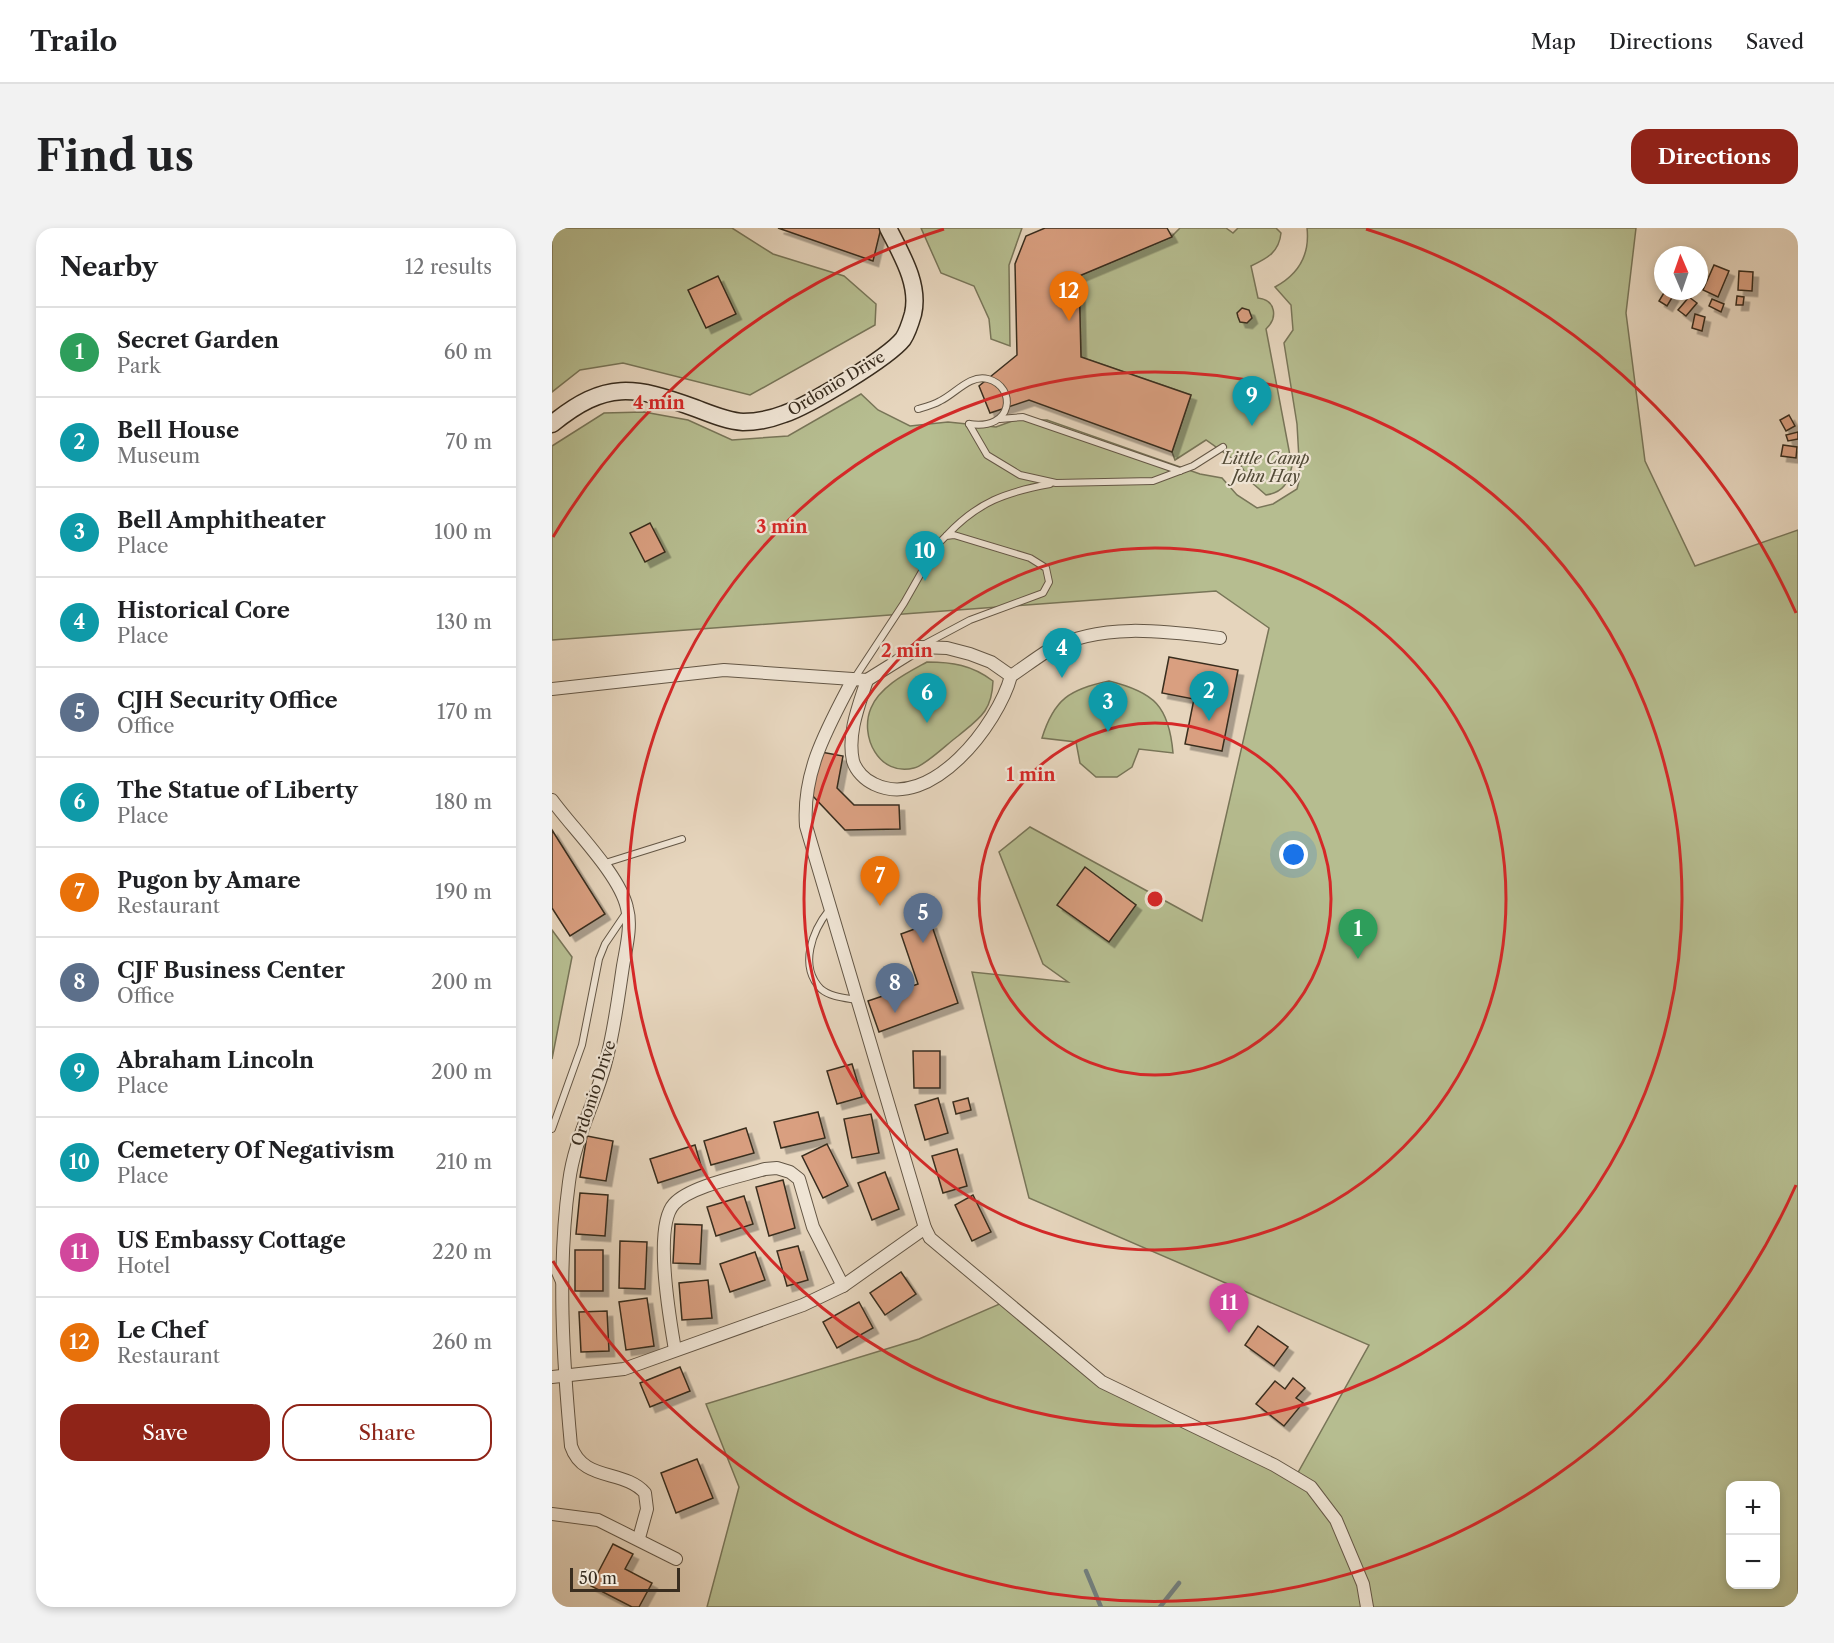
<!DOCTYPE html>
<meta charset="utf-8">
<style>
:root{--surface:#fff;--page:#f2f2f2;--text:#202124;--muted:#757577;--line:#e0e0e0;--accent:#8f2418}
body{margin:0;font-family:"Libre Caslon Text",serif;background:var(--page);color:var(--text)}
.controls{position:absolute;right:18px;bottom:18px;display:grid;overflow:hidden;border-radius:12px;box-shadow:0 3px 9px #0003}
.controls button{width:54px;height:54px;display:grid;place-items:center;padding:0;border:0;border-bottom:2px solid var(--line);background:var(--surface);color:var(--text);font:30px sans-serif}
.compass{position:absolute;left:1102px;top:18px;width:54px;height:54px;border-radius:50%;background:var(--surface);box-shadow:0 3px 9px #0003;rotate:358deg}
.scale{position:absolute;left:18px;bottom:15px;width:110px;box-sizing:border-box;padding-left:6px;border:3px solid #392d1f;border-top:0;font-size:16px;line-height:21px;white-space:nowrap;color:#392d1f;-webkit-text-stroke:4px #efe4d4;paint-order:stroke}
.you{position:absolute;left:742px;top:627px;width:21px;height:21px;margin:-15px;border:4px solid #fff;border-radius:50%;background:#1a73e8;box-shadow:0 0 0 9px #1a73e833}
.badge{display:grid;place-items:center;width:39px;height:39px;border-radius:50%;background:var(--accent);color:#fff;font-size:20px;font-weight:700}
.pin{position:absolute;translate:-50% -50px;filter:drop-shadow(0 2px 3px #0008)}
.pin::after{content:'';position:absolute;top:32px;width:21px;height:18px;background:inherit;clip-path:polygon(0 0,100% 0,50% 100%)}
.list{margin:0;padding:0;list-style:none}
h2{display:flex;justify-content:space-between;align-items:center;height:78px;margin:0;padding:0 24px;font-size:26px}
h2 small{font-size:20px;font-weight:400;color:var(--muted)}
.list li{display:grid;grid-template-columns:39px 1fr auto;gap:18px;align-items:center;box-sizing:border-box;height:90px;padding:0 24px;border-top:2px solid var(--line)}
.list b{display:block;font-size:22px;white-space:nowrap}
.list p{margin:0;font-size:20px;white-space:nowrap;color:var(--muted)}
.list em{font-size:20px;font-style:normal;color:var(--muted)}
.actions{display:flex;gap:12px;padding:18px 24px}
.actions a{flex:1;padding:14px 0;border:2px solid var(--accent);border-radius:18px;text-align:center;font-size:21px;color:var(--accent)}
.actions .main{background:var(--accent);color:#fff}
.map{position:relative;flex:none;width:1246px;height:1379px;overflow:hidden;border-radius:18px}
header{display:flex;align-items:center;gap:36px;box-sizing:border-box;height:84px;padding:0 30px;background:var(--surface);border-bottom:2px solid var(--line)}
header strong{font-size:28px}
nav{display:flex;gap:33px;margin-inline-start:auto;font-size:21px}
.intro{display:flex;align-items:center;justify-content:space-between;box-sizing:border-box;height:144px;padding:0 36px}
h1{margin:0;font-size:42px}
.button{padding:15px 27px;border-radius:18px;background:var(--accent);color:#fff;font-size:21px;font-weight:700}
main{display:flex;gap:36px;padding:0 36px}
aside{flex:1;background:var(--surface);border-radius:18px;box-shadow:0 3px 9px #0003}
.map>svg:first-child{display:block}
</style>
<header>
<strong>Trailo</strong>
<nav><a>Map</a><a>Directions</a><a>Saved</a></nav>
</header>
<div class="intro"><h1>Find us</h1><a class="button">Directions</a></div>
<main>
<aside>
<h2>Nearby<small>12 results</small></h2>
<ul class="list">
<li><span class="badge" style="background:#2e9e5b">1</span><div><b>Secret Garden</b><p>Park</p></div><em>60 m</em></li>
<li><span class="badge" style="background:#0f9aa8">2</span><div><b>Bell House</b><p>Museum</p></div><em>70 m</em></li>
<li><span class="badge" style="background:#0f9aa8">3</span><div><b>Bell Amphitheater</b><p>Place</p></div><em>100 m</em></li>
<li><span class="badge" style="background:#0f9aa8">4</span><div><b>Historical Core</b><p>Place</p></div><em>130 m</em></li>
<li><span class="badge" style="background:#5c6f8a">5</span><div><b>CJH Security Office</b><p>Office</p></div><em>170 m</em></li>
<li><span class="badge" style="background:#0f9aa8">6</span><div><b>The Statue of Liberty</b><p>Place</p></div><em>180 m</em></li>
<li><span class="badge" style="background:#e8710a">7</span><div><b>Pugon by Amare</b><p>Restaurant</p></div><em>190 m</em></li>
<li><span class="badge" style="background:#5c6f8a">8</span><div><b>CJF Business Center</b><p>Office</p></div><em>200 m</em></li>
<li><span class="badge" style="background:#0f9aa8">9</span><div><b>Abraham Lincoln</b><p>Place</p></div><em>200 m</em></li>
<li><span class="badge" style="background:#0f9aa8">10</span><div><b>Cemetery Of Negativism</b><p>Place</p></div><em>210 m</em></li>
<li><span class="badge" style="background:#d1479c">11</span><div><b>US Embassy Cottage</b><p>Hotel</p></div><em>220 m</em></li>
<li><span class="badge" style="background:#e8710a">12</span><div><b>Le Chef</b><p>Restaurant</p></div><em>260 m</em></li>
</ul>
<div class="actions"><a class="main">Save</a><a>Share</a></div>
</aside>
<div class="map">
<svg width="1246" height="1379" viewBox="0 0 1246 1379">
<defs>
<filter id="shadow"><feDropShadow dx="5.5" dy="5.5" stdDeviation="0" flood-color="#0004"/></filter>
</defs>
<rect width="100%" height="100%" fill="#e6d5bd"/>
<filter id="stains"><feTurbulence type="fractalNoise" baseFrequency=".00333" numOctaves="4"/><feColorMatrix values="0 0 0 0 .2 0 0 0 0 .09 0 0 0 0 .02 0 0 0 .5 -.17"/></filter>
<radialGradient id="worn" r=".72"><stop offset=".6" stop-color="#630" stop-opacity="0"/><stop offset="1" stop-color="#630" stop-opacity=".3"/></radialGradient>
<g fill="#b6bd90" stroke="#787558" stroke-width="1.5" fill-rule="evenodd">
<polygon points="0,0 180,0 221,26 292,48 324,76 323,97 198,167 71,135 28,142 0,164"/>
<polygon points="369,0 470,0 457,37 458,118 439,111 437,91 422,58 389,45"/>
<path d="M628 0H674L681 5 686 0H724L729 5C727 24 716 30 699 38L706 70C724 72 726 90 714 101L740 238C736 255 732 264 714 267L698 253 688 236 654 212 623 232 620 224 639 167 529 129 527 48 619 9Z"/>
<path d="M755 0H1084L1074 85 1093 233 1143 338 1246 302V1379H155L187 1259 154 1176 367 1111 452 1074 550 1154 744 1248 817 1117 477 970 420 744 516 754 491 736 447 624 478 599 650 693 717 400 664 363 0 412V218L52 185 92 184 136 192 180 212 236 208 309 166 326 182 358 198 396 194 444 199 463 192H495L648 246 670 250 685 267 705 280 721 276 745 261 748 249 745 196 732 115 741 102 739 77 723 59C747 46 758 27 755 0ZM1178 1258H1224V1356H1178Z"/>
<path d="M375 434C400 434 420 437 441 453 440 483 428 490 406 508 396 515 373 538 362 540 327 549 307 508 319 480 328 458 355 445 375 434Z"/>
<path d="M557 453C602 464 617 478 621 525L587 521 580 539 565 549H544L528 535 524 514 490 510C502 471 518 461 557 453Z"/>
<polygon points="0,702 20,729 0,831"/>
</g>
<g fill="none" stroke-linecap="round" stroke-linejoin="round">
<g stroke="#737f7d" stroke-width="4.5">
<polyline points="534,1343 549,1379"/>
<polyline points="608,1379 627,1355"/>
</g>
</g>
<g fill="#d99f80" stroke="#392d1f" stroke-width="1.5" filter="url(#shadow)">
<polygon points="226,0 329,0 321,33"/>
<polygon points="493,0 615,0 620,9 527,48 529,129 639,167 620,224 477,172 438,185 427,158 465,127 463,36 474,8"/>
<polygon points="1162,37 1177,43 1166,69 1151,62"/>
<polygon points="1187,43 1201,44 1200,63 1186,62"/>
<polygon points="166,48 184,86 154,100 136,62"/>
<polygon points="1113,63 1121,68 1115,78 1107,73"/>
<polygon points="1185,68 1192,69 1191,77 1184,77"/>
<polygon points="1137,69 1145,75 1134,88 1126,82"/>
<polygon points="1160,71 1172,76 1169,84 1157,78"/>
<polygon points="690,80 697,82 700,90 695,95 688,94 686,89 685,85"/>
<polygon points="1143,86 1153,89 1150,103 1140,100"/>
<polygon points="1237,187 1243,198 1234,203 1228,192"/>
<polygon points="1246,204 1246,211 1236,213 1234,207"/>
<polygon points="1231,217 1245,219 1244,230 1229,228"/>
<polygon points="98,295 113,324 93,334 78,305"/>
<polygon points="617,429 686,442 670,523 633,516 642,471 610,465"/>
<polygon points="269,524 291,528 285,560 302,577 347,577 348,601 293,602 259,566"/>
<polygon points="0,602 53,686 18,708 0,680"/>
<polygon points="533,639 584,677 557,714 505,677"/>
<polygon points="379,695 406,775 327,804 316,773 366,756 349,706"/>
<polygon points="361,823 388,823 388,860 362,860"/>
<polygon points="300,836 310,869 285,876 275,843"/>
<polygon points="386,870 396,905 373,912 363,877"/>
<polygon points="416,870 419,882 404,886 401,874"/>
<polygon points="266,884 273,910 229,920 222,894"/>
<polygon points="319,886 327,925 300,930 292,891"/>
<polygon points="194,900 202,925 159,937 152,913"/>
<polygon points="35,908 61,913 54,953 28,949"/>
<polygon points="275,916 296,958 271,970 250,928"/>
<polygon points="143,917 150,941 106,955 98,931"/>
<polygon points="405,921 415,958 391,965 380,928"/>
<polygon points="333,944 347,981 320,992 306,955"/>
<polygon points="231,952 243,1000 217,1008 204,959"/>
<polygon points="28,965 56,967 53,1008 24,1006"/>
<polygon points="421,967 439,1004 420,1013 403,977"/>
<polygon points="192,968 201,996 164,1008 155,979"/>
<polygon points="123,996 150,997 148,1036 121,1035"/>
<polygon points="68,1013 95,1014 93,1061 67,1060"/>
<polygon points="246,1018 256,1052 235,1058 225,1023"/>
<rect x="23" y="1022" width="28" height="41"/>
<polygon points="203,1024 213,1052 178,1064 168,1036"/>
<polygon points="349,1044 364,1066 333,1087 318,1065"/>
<polygon points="156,1052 160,1090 130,1092 127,1055"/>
<polygon points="95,1070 102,1118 74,1122 67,1074"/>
<polygon points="307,1074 321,1100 285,1120 271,1094"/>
<polygon points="55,1083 57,1123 29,1124 27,1084"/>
<polygon points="706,1098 736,1119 722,1138 693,1117"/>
<polygon points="128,1139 138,1163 98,1179 88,1155"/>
<polygon points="741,1150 753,1160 744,1170 751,1175 732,1198 704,1176 723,1153 733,1161"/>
<polygon points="145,1231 161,1270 124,1285 109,1245"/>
<polygon points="61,1316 81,1326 73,1341 100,1355 87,1379 80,1379 39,1358"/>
</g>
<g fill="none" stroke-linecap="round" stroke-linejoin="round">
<defs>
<g id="lane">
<path d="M366 181C373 179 381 177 388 173 403 166 418 146 436 151 465 159 462 203 417 196"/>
<polyline points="448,191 471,189 628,243"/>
<polyline points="417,196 435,227 468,247 504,255 601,253 641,238 671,219"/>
<path d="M395 307C426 274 454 264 498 256"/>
<polyline points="302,451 352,375 385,317 394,308 402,307 478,330 494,340 497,354 491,365 418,392 373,416"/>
<polyline points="50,636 130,611"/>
<path d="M277 682C261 702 246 738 269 761 278 769 294 770 305 772"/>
<polyline points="0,901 30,817 47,731 53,716 74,685"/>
<polyline points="0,1038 7,1054"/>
</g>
<g id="street">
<path d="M301 451C276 499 250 543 254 598L373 1000 378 1010 550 1154 722 1237 759 1259 784 1292 811 1356 815 1379"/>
<path d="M315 452C307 477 295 506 301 533 304 543 313 552 322 556 379 584 446 496 459 448 471 440 484 430 497 422 548 394 613 403 668 410"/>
<polyline points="0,461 172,442 315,452 368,419 395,420 418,426 439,434 459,448"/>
<path d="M0 572C21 601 68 647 75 680 80 698 74 720 71 738 66 771 62 805 53 837 42 877 22 913 17 954 5 1042 11 1131 19 1218 31 1254 72 1241 93 1265L95 1281 87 1310"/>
<path d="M123 1122C118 1092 101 999 122 976 138 958 190 948 213 941L225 940 238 944 247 951 261 999 291 1058"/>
<polyline points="0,1149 72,1141 251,1077 291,1058 373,1000"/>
<polyline points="0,1286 46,1292 124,1331"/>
</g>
<path id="secondary" d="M0 196C54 152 82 158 143 180 159 186 175 193 191 194 205 194 219 191 232 186 256 178 336 130 351 111 355 105 359 93 361 86 368 56 349 26 336 0"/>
</defs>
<use href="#lane" stroke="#645746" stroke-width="8"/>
<use href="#street" stroke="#645746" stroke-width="14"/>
<use href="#secondary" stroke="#392d1f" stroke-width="19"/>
<use href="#lane" stroke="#efe4d4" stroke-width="6"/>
<use href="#street" stroke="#efe4d4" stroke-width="12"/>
<use href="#secondary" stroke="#efe4d4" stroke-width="16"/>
</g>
<g fill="none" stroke="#d62828" stroke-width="3">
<circle cx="603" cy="671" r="176"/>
<circle cx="603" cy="671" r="351"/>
<circle cx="603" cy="671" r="527"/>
<path d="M1244 957A702 702 0 0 1 1 1033M1 309A702 702 0 0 1 392 1M814 1A702 702 0 0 1 1244 385"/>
</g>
<g text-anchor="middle" stroke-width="4.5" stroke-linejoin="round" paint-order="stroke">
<g font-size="16" fill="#392d1f" stroke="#efe4d4">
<text transform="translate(284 155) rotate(-31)" y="6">Ordonio Drive</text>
<text transform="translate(41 865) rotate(-72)" y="6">Ordonio Drive</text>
</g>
<g font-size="16" font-style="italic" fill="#524a36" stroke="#efe4d4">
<text x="714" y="236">Little Camp<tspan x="714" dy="18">John Hay</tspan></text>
</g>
</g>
<circle cx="603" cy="671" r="9" fill="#d62828" stroke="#efe4d4" stroke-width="3"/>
<g font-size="18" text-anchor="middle" font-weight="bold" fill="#d62828" stroke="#efe4d4" stroke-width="4.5" stroke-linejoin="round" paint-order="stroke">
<text x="107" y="181">4 min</text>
<text x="230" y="305">3 min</text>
<text x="355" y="429">2 min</text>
<text x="479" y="553">1 min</text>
</g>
<rect width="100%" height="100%" filter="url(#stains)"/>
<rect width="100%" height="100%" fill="url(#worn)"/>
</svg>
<div class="controls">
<button>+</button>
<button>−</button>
</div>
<svg class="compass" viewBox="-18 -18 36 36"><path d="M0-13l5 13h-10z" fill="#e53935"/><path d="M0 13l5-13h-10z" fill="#757577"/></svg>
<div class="scale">50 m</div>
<div class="you"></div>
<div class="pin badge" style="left:806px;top:731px;background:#2e9e5b">1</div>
<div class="pin badge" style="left:657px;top:493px;background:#0f9aa8">2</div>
<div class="pin badge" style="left:556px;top:504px;background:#0f9aa8">3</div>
<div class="pin badge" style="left:510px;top:450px;background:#0f9aa8">4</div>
<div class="pin badge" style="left:371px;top:715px;background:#5c6f8a">5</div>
<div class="pin badge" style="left:375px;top:495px;background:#0f9aa8">6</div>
<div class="pin badge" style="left:328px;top:678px;background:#e8710a">7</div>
<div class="pin badge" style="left:343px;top:785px;background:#5c6f8a">8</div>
<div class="pin badge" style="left:700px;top:198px;background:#0f9aa8">9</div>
<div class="pin badge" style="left:373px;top:353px;background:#0f9aa8">10</div>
<div class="pin badge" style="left:677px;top:1105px;background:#d1479c">11</div>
<div class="pin badge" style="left:517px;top:93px;background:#e8710a">12</div>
</div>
</main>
